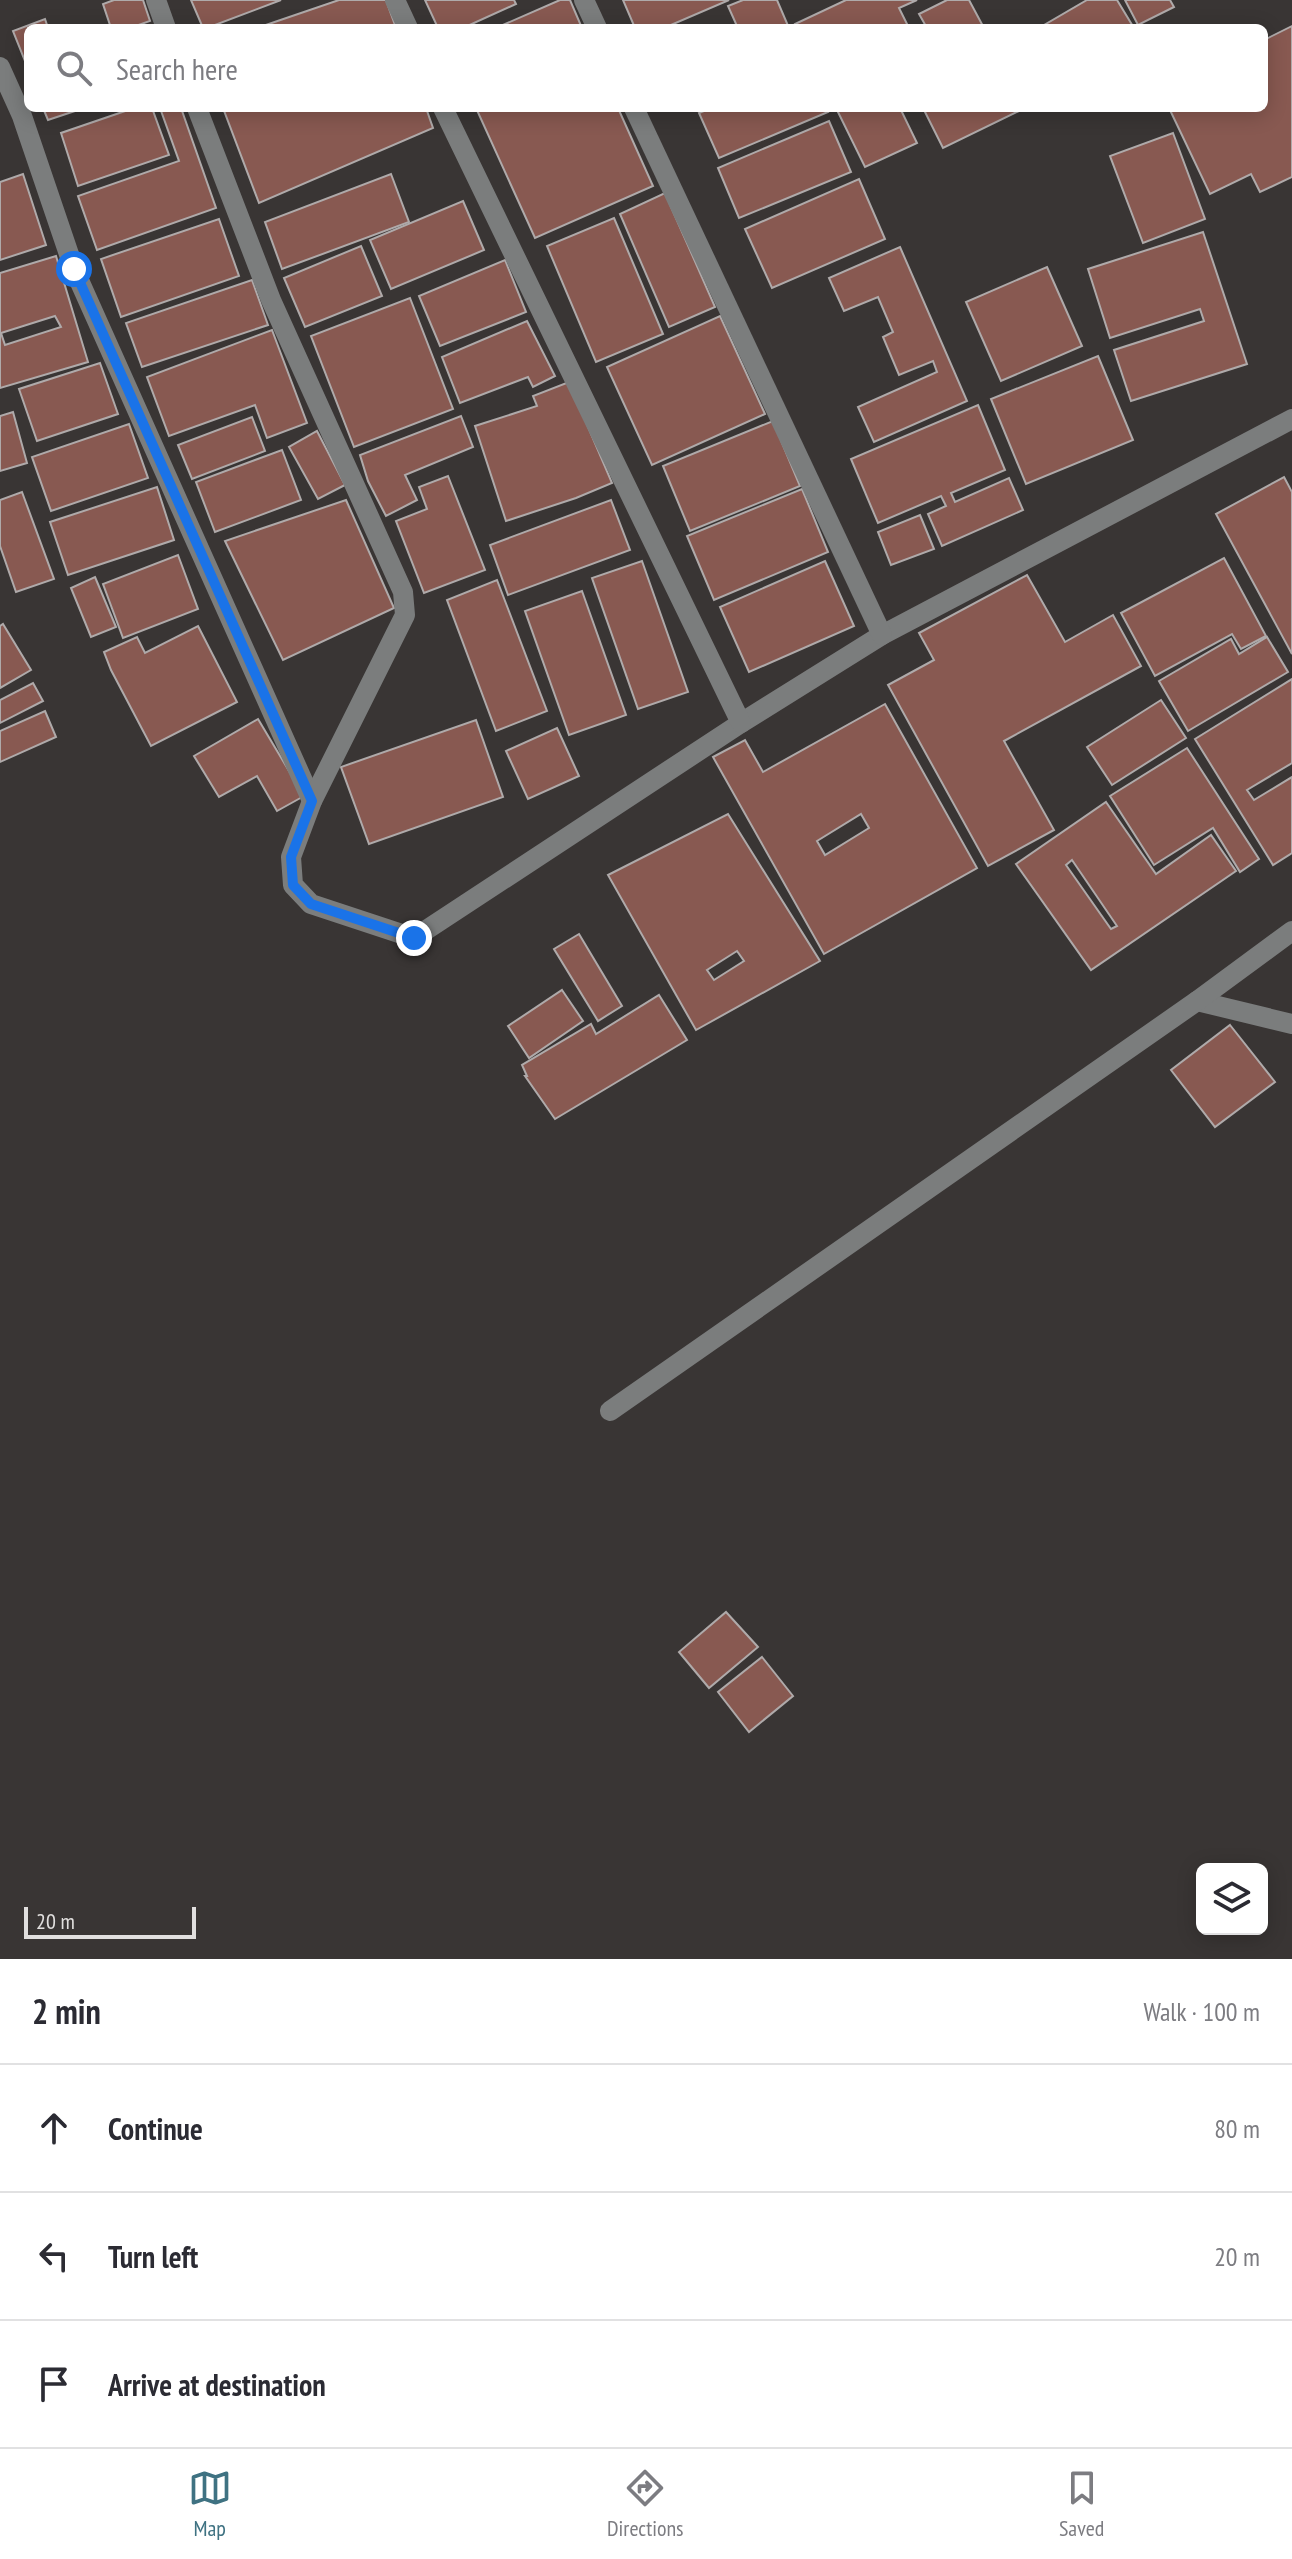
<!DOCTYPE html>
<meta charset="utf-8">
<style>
:root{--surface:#fff;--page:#f7f7f7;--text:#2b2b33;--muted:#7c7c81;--line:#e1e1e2;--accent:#3f7282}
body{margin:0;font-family:"PT Sans Narrow",sans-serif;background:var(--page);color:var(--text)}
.controls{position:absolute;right:24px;bottom:24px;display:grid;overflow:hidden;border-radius:12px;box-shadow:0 4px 20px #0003}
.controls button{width:72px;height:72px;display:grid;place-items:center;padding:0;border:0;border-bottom:2px solid var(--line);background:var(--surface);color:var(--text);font:40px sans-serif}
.scale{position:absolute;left:24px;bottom:20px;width:172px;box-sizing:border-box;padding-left:8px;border:4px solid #e1dfde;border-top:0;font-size:22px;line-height:28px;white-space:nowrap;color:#e1dfde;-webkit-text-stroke:6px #393534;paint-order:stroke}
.stop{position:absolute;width:24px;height:24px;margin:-18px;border:6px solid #1a73e8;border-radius:50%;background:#fff}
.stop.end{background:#1a73e8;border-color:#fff;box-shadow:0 2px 8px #0008}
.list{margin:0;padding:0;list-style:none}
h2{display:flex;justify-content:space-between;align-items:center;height:104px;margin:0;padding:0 32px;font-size:34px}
h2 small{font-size:26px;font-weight:400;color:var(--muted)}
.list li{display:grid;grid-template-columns:52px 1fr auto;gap:24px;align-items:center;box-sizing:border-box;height:128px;padding:0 32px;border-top:2px solid var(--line)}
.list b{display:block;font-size:30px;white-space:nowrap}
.list em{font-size:26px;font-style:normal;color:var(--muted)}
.icon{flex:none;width:44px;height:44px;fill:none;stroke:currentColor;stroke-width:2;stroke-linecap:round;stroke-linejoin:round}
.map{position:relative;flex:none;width:1292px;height:1959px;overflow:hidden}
.search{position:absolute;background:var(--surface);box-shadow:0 4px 20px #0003;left:24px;right:24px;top:24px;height:88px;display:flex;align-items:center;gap:20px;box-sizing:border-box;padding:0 28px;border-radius:12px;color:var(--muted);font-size:30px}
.sheet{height:488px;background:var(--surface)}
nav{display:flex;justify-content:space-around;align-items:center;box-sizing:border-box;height:112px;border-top:2px solid var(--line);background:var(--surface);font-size:22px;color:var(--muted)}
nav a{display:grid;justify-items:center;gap:4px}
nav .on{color:var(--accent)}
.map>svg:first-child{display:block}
</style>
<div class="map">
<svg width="1292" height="1959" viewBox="0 0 1292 1959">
<rect width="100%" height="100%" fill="#393534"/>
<g fill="#885951" stroke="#afaaaa" stroke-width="2" fill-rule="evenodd">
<polygon points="114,0 143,0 150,21 130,28 111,28 103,4"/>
<polygon points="191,0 281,0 207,28 203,28"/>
<polygon points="339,0 386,0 396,28 257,28"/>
<polygon points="425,0 514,0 516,4 463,28 438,28"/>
<polygon points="560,0 570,0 582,28 496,28"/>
<polygon points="623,0 729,0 664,28 635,28"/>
<polygon points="743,0 777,0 789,28 733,28 737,26 728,6"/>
<polygon points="846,0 917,0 899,8 909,28 797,28 795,24"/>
<polygon points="947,0 969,0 984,28 927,28 919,14"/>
<polygon points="1087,0 1117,0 1134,28 1039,28"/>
<polygon points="1125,0 1170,0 1174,7 1138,25"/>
<polygon points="45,19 48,28 28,28 28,60 25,61 13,31"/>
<polygon points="1292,26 1292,177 1260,192 1251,174 1210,194 1169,108 1264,108 1264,40"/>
<polygon points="43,108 84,108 48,120"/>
<polygon points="134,108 152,108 169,155 78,186 61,133"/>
<polygon points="160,108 181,108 216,208 97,250 78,196 179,161"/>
<polygon points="223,108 426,108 433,128 259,203"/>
<polygon points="476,108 618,108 653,186 535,238"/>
<polygon points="711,108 826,108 828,112 719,158 699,113"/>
<polygon points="836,108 900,108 917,143 865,167"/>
<polygon points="923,108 1017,108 1019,111 943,148"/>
<polygon points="829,121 851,172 739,218 718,168"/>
<polygon points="1173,133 1205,219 1143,243 1110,156"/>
<polygon points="23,174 46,245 0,260 0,182"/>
<polygon points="391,174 409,222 282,269 265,222"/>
<polygon points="859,179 885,239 772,288 745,229"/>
<polygon points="665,193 715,307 669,327 620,214"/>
<polygon points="463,201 484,250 391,289 370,240"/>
<polygon points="614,218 663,334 596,362 547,246"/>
<polygon points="219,219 239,276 121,317 101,259"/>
<polygon points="1203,232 1247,364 1131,401 1114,350 1204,321 1200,309 1110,338 1088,269"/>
<polygon points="361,246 382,296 305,327 284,278"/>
<polygon points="900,247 967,401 874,442 858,407 937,372 933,361 899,375 883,337 893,332 878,297 844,311 829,278"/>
<path d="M56 256 88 362 0 388V273ZM55 316 61 327 5 345 1 333Z"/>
<polygon points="505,260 526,312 440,346 419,296"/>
<polygon points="1047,267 1082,346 1001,381 966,302"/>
<polygon points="252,280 268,325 142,367 126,323"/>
<polygon points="410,298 453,409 354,447 311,336"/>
<polygon points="720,316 765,414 652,465 607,367"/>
<polygon points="527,321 555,376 533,387 528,377 460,403 442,357"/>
<polygon points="272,330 307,423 267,438 255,405 169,436 147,377"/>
<polygon points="1098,356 1133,440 1026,484 991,399"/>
<polygon points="100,363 118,414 37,441 19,389"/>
<polygon points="569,382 612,483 576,498 506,521 475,426 537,406 533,396"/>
<polygon points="978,405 1005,470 951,493 955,502 1009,478 1023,510 942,546 928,514 946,506 941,496 878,523 851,459"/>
<polygon points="13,412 27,463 0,471 0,416"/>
<polygon points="461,416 473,447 405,475 417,500 386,516 368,481 360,455"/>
<polygon points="252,417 265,451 192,479 178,445"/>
<polygon points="773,421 800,486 690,531 663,466"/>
<polygon points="129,424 148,478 51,511 32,457"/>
<polygon points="317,431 345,485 318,499 289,447"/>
<polygon points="282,450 301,500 215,532 196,482"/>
<polygon points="448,476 485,570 424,593 396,521 427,509 419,487"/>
<polygon points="1284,477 1292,492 1292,654 1216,514"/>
<polygon points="157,487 174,540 68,575 50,522"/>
<polygon points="802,489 828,552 714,600 687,536"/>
<polygon points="22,492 54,579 16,592 0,546 0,500"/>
<polygon points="346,500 394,608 283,660 225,541"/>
<polygon points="611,500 630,550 508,595 490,545"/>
<polygon points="920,515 934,549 891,565 878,532"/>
<polygon points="178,555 198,609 123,638 103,584"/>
<polygon points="1224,558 1266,636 1241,649 1232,634 1155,676 1121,613"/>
<polygon points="642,561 688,692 638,709 592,578"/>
<polygon points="825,561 854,626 749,672 720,607"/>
<polygon points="1027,575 1065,642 1113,615 1141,666 1004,741 1054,830 988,866 888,685 934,660 919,633"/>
<polygon points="95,577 116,627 91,637 71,588"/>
<polygon points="497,580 547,711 496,731 447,600"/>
<polygon points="582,591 626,715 569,735 525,611"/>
<polygon points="3,624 31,670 0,688 0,626"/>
<polygon points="198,626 237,702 151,746 111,670 104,652 137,637 145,653"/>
<polygon points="1267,637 1288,672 1188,731 1159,681 1231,639 1239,654"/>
<polygon points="1292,679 1292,763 1247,790 1254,800 1292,777 1292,853 1273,865 1195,739"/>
<polygon points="33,683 43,701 0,723 0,700"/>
<polygon points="1161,700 1186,738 1112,785 1087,747"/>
<path d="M885 704 977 868 824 954 713 757 745 740 763 772ZM861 814 869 828 825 855 817 841Z"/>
<polygon points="45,711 56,737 0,762 0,731"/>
<polygon points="258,719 304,796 277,811 257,776 219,797 194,756"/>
<polygon points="476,720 503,797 369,844 341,767"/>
<polygon points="557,728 579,776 528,799 506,751"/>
<polygon points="1187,748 1259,859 1240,872 1213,828 1154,865 1110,796"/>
<path d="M1106 802 1156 874 1211 835 1236 871 1091 970 1016 864ZM1072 860 1117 926 1111 929 1066 865Z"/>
<path d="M728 814 820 961 696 1030 608 875ZM737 951 744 961 714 980 707 970Z"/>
<polygon points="579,934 622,1006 598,1021 554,949"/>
<polygon points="562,990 583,1021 529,1058 508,1026"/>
<polygon points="659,995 687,1040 555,1119 525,1076 527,1076 522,1065 591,1024 596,1034"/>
<polygon points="1230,1025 1275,1082 1215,1127 1171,1070"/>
<polygon points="726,1612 758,1647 709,1688 679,1652"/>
<polygon points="762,1657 793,1696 749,1732 718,1692"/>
</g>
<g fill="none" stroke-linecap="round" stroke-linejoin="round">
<g stroke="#7b7d7d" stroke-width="20">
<polyline points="156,0 166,28"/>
<polyline points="395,0 408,28"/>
<polyline points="584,0 597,28"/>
<polyline points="0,67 22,116 74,269 312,801"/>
<polyline points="197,108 271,300 403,592 405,615 312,801 291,857 293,885 311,904 414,938 741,723 882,635 1292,419"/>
<polyline points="443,108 741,723"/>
<polyline points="634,108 882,635"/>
<polyline points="1197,1001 1292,1024"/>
<polyline points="610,1411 1197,1001 1292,931"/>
</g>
</g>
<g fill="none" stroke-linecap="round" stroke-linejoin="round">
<polyline stroke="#1a73e8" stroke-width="10" points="74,269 312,801 291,857 293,885 311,904 414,938"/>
</g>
</svg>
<div class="controls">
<button><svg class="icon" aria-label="layers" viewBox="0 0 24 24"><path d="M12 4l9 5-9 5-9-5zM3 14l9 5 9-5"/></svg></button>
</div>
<div class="scale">20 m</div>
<div class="stop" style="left:74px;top:269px"></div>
<div class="stop end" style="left:414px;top:938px"></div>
<div class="search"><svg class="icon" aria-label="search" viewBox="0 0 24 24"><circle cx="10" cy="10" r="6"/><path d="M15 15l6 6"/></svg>Search here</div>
</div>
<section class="sheet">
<h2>2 min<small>Walk · 100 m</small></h2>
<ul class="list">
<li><svg class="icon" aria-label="ahead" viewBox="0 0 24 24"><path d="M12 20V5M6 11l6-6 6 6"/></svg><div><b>Continue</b></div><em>80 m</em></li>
<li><svg class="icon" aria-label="left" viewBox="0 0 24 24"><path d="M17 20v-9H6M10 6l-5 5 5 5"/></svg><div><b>Turn left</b></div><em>20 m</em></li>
<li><svg class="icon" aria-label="arrive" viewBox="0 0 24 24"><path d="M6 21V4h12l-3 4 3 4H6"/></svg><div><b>Arrive at destination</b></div></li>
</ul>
</section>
<nav>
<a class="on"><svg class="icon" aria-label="map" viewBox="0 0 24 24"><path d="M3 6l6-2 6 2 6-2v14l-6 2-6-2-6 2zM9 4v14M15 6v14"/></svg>Map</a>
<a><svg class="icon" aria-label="directions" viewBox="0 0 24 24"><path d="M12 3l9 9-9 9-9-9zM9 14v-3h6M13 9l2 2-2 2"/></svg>Directions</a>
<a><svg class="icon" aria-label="saved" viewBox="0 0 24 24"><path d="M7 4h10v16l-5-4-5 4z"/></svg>Saved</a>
</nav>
